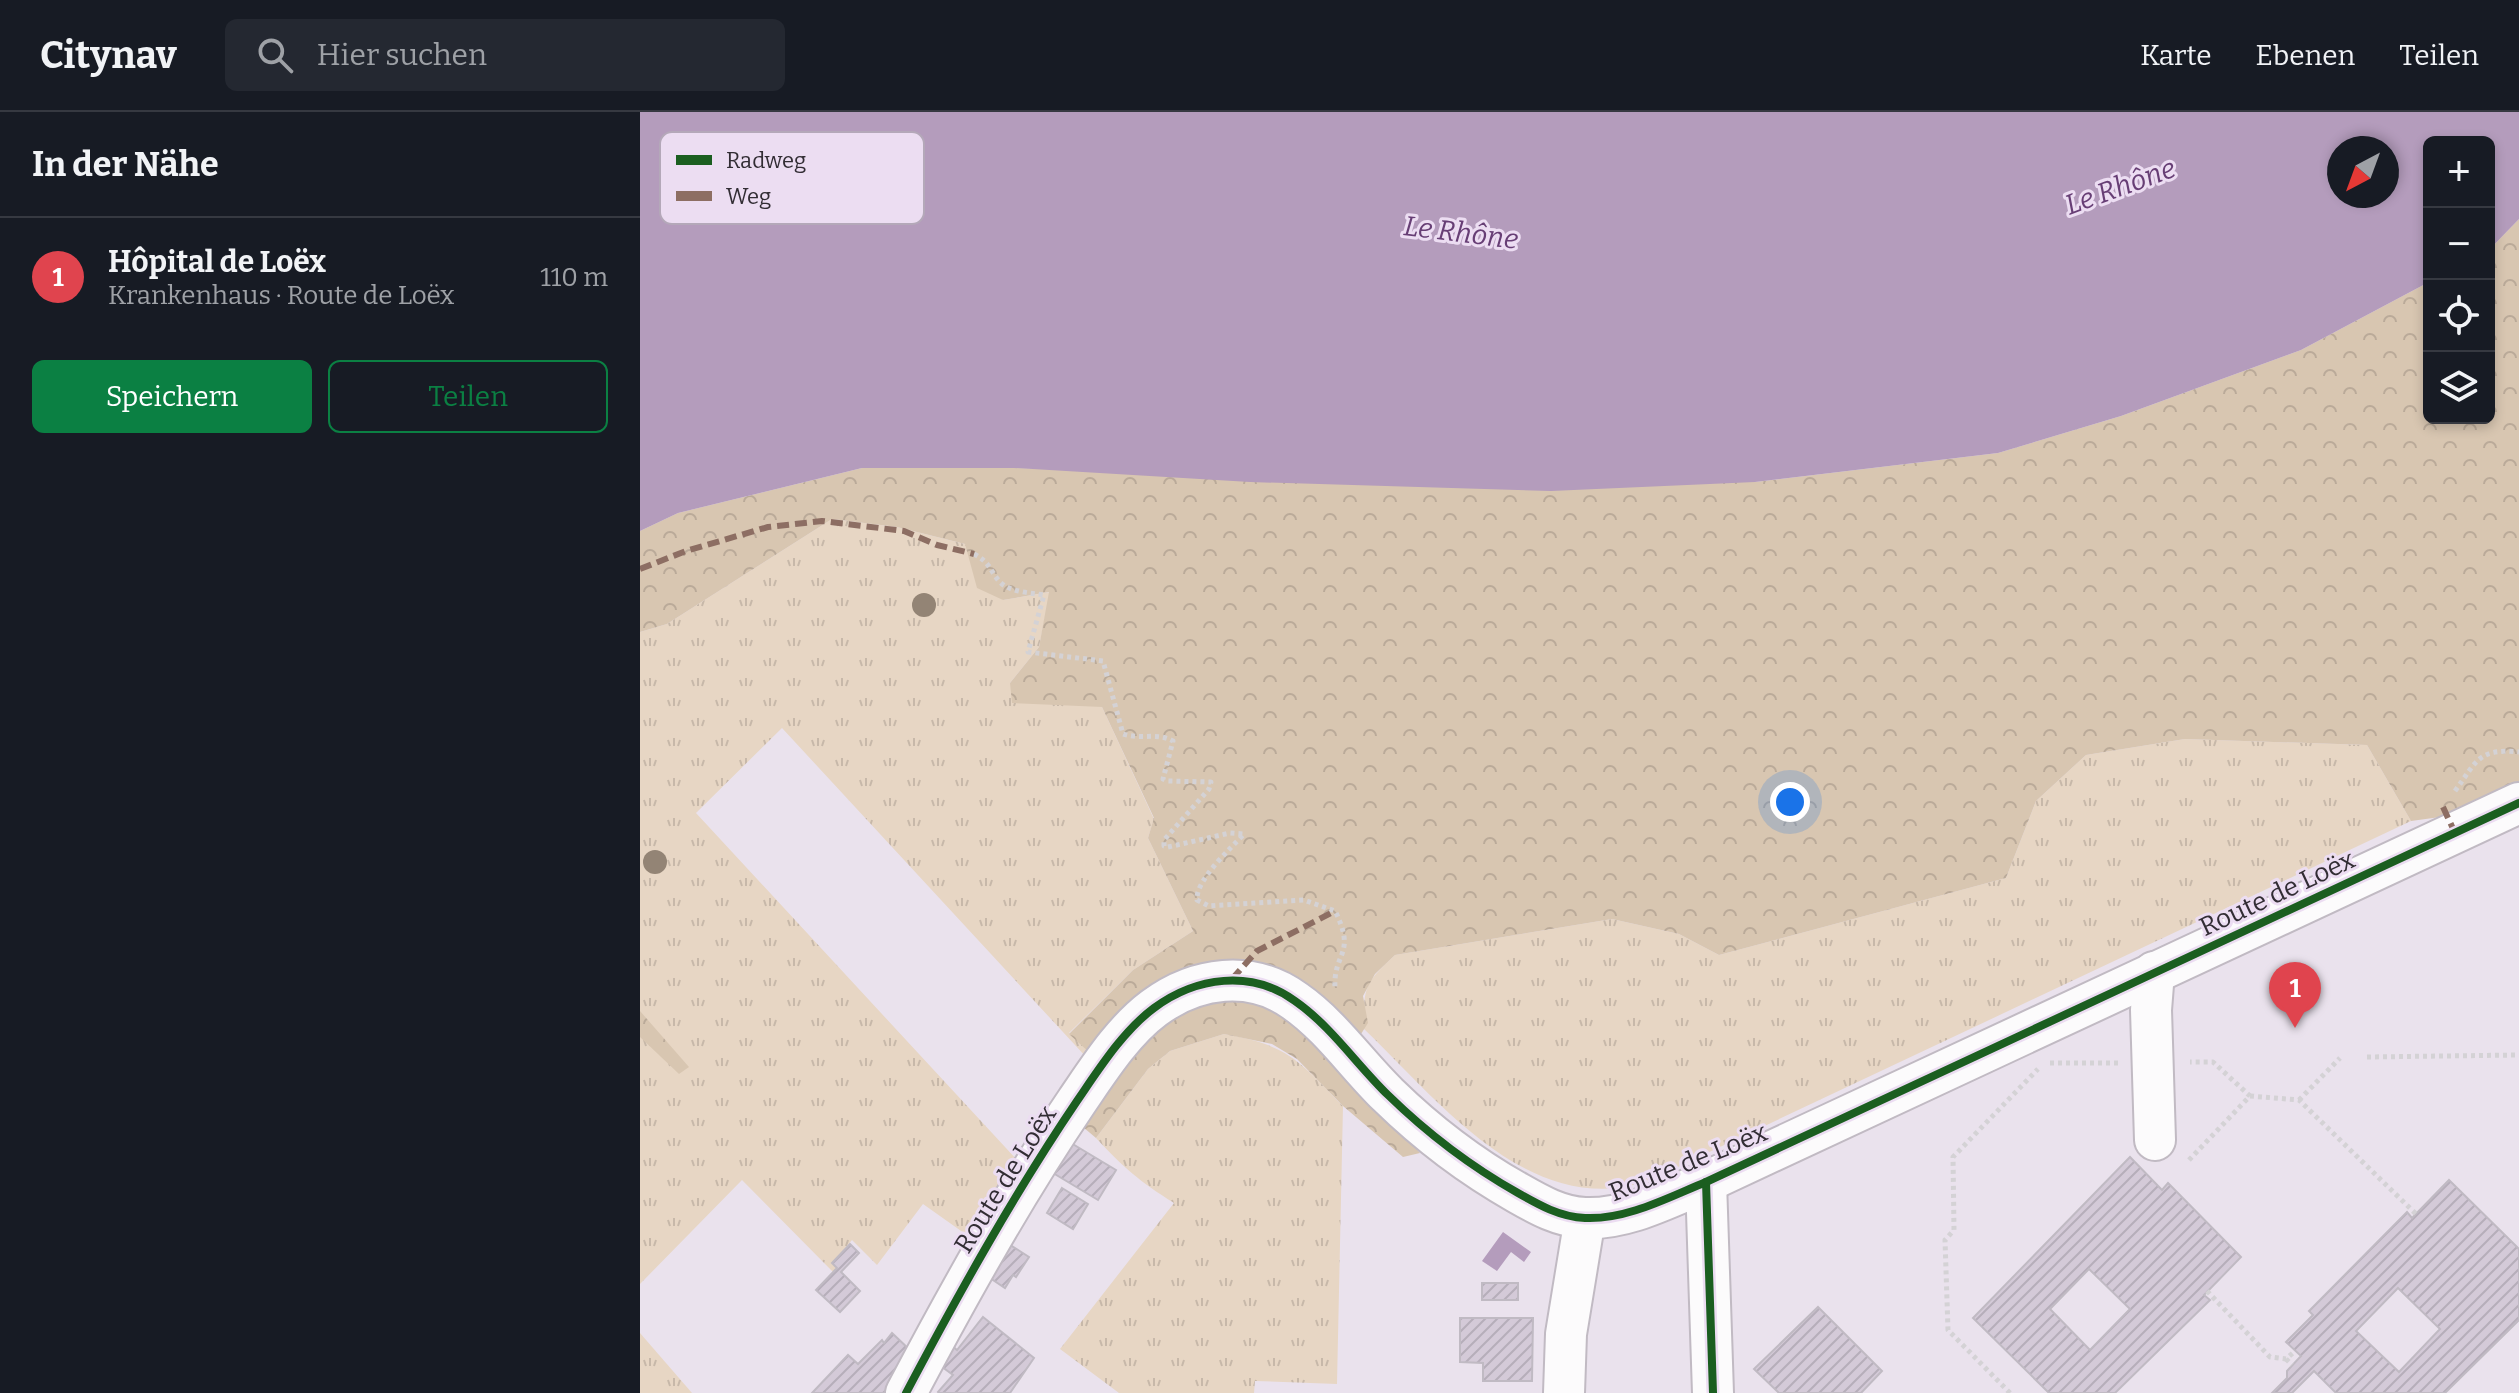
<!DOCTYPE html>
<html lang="de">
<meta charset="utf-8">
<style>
:root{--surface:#171b24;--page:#242831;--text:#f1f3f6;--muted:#9ea1a6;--line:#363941;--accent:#0b8043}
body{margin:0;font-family:Bitter,serif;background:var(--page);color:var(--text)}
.controls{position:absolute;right:24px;top:24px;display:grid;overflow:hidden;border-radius:12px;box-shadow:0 4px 12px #0003}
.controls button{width:72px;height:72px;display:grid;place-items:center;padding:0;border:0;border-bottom:2px solid var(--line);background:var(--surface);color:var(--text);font:40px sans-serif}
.compass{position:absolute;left:1687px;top:24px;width:72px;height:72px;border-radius:50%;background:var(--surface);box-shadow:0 4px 12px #0003;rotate:221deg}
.you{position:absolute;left:1150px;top:690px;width:28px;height:28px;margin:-20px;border:6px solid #fff;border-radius:50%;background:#1a73e8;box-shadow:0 0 0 12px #1a73e833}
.badge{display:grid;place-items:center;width:52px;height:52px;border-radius:50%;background:var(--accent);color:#fff;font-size:26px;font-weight:700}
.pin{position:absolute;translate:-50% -66px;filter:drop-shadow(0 2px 4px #0008)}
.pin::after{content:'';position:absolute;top:42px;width:28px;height:24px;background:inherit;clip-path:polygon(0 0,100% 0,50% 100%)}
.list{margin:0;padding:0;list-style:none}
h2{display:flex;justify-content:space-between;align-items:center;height:104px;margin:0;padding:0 32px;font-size:34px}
h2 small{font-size:26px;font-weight:400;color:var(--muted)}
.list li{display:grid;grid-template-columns:52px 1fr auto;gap:24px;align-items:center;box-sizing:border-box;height:120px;padding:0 32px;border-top:2px solid var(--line)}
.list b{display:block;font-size:30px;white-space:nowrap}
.list p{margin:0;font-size:26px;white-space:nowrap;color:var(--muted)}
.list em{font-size:26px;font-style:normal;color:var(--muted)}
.actions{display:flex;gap:16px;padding:24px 32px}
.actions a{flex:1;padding:18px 0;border:2px solid var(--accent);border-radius:12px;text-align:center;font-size:28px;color:var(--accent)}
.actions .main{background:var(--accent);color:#fff}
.icon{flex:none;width:44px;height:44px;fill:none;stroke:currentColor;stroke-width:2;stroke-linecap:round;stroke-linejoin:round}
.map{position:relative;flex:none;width:1879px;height:1281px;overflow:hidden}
header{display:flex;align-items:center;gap:48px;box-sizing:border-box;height:112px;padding:0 40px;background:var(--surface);border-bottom:2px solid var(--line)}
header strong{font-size:38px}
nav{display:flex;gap:44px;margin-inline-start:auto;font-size:28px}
.search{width:560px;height:72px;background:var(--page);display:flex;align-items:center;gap:20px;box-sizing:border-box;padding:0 28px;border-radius:12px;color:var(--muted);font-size:30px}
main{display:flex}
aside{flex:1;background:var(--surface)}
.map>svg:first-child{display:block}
</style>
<header>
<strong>Citynav</strong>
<div class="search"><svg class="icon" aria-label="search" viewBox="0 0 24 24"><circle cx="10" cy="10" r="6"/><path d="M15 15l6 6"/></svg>Hier suchen</div>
<nav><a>Karte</a><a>Ebenen</a><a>Teilen</a></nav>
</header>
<main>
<aside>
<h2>In der Nähe<small></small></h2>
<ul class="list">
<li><span class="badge" style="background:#e0444e">1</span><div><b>Hôpital de Loëx</b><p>Krankenhaus · Route de Loëx</p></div><em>110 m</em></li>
</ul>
<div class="actions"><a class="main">Speichern</a><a>Teilen</a></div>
</aside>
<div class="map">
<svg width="1879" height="1281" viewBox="0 0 1879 1281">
<defs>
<pattern id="grass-tufts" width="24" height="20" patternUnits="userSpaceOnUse" patternTransform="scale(2)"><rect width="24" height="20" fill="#e7d6c4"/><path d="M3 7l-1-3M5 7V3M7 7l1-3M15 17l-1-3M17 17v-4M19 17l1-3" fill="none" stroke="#c7b8a9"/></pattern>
<pattern id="forest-crowns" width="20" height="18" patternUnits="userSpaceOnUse" patternTransform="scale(2)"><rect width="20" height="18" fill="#d8c6b1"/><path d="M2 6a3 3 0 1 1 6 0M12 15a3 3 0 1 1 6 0" fill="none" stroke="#baaa99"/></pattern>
<pattern id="building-hatch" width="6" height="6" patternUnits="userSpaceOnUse" patternTransform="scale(2)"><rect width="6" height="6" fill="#d4cad8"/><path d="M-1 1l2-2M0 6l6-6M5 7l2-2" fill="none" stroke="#b6aeba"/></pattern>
</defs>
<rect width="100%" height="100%" fill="#eae2ed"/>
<g fill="url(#grass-tufts)">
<polygon points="192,407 257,415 325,432 363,488 410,480 399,535 370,571 462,595 514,707 508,726 553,819 493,858 429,921 451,941 447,946 142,616 56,701 378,1049 331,1126 283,1092 237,1153 212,1128 192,1151 197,1156 193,1160 102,1068 0,1172 0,520 27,512"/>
<path d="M1545 627 1727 633 1771 709 1063 1043C1036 1055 1008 1072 978 1076 873 1087 792 982 724 917 723 875 725 871 755 843L972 807 1039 822 1079 843 1366 766 1396 689 1446 643Z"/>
<path d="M584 922C649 933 659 949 703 994L697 1272 615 1269 614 1281H479L420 1237 534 1091C499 1069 484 1056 456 1026L508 957 530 939Z"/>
<polygon points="0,1221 52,1281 0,1281"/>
</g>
<g fill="url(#forest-crowns)">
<polygon points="1879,107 1879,676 1815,703 1771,709 1727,633 1545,627 1446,643 1396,689 1366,766 1079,843 1039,822 972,807 755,843 735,862 723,884 728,911 702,952 780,1041 763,1045 703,994 657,947 632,932 584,922 530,939 508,957 456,1026 437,1010 472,961 429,922 493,858 553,819 508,726 514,706 462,595 372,591 370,571 399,535 409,480 363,488 337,476 325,432 257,415 192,407 27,512 0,520 0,419 38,401 222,356 374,356 1115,370 1358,341 1481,304 1661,238 1789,170 1789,306 1849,306 1849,138"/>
<polygon points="0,899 49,955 39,962 0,925"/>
</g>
<g fill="#b49cbc" fill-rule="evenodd">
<path d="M0 0H1879V107L1849 138V30H1789V170L1661 238 1481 304 1358 341 1115 370 911 379 610 370 374 356H222L38 401 0 419ZM1699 36H1747V84H1699Z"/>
<polygon points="863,1120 891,1140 884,1150 871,1140 857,1159 842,1149"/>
</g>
<g fill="url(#building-hatch)" stroke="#c0bac3" stroke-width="2" fill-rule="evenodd">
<polygon points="431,1031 476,1058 458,1088 413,1061"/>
<path d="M1490 1045 1522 1078 1528 1071 1531 1074 1601 1145 1564 1183 1570 1188 1475 1281H1409L1333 1206ZM1449 1157 1490 1197 1450 1238 1410 1197Z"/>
<path d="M1809 1068 1879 1137V1208L1805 1281H1696L1674 1259 1652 1281H1632L1647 1266V1259L1661 1244 1646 1230 1673 1203 1669 1199 1767 1100 1772 1106ZM1758 1176 1800 1217 1759 1260 1716 1219Z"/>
<polygon points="422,1076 448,1092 433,1117 407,1101"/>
<polygon points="364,1129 389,1145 376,1165 373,1163 365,1176 344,1162"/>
<polygon points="210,1132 219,1141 201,1160 220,1179 200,1200 176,1178 197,1156 192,1151"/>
<rect x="842" y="1171" width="36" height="17"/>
<polygon points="1178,1195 1242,1259 1221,1281 1139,1281 1114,1257"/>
<polygon points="343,1205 394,1246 370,1281 299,1281 298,1280 313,1263 294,1249 304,1227 317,1238"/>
<polygon points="820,1206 893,1206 892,1269 843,1269 843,1251 820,1250"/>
<polygon points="252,1221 273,1241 249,1281 172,1281 208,1243 218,1252 242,1228 244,1231"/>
</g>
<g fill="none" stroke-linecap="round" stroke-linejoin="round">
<defs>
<g id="minor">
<polyline points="1514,860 1511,898 1515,1028"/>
<polyline points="1066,1070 1073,1281"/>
<path d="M266 1281C319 1181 374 1082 437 989 459 957 483 919 514 896 556 865 611 857 655 889 691 914 717 953 748 983 788 1022 830 1054 878 1081 899 1093 920 1105 945 1106 987 1108 1029 1085 1066 1070L1879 691"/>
<polyline points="924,1281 926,1222 945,1106"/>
</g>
</defs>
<use href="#minor" stroke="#c1bac3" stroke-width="44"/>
<g stroke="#d4d2d5" stroke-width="5" stroke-dasharray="4 4" stroke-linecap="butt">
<path d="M334 442C351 451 349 458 360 470 369 480 392 481 404 483L388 540 463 549 483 622C502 628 517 620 533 629L523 667 527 669 571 670 569 677 524 728V734L528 735 590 721 604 722C591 736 555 769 557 788L569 794 664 788 695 799C717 843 693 840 695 876"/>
<path d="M1815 679C1837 649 1838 636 1879 640"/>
<polyline points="1727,945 1879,943"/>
<polyline points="1410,951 1480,951"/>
<polyline points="1610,984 1659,988 1776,1102"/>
<polyline points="1659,988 1700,946"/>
<polyline points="1549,1048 1610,984 1573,950 1550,950"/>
<polyline points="1567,1179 1630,1245 1646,1247 1655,1239"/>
<polyline points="1646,1247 1652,1253"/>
<polyline points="1370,1281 1308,1218 1305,1128 1314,1118 1313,1045 1398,957"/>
</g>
<use href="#minor" stroke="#fcfbfc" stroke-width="40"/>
<g stroke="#8d6e63" stroke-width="6" stroke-dasharray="12 6" stroke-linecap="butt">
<polyline points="0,457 46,439 128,415 182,409 264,419 297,433 334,442"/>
<polyline points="1803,695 1815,721"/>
<polyline points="592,867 617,839 695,799"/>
</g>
<defs>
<g id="cycleway">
<polyline points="1066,1070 1073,1281"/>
<path d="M266 1281C319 1181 374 1082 437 989 459 957 483 919 514 896 556 865 611 857 655 889 691 914 717 953 748 983 788 1022 830 1054 878 1081 899 1093 920 1105 945 1106 987 1108 1029 1085 1066 1070L1879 691"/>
</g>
</defs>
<use href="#cycleway" stroke="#ecddf2" stroke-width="13"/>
<use href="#cycleway" stroke="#1b5e20" stroke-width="8"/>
</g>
<g fill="#938475">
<circle cx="284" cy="493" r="12"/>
<circle cx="15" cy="750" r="12"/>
</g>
<g text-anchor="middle" stroke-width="6" stroke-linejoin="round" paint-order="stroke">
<g font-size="26" fill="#322d34" stroke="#ecddf2">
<text transform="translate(1637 781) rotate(-25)" y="9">Route de Loëx</text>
<text transform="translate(1048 1050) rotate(-22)" y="9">Route de Loëx</text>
<text transform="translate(365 1067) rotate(-58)" y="9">Route de Loëx</text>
</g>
<g font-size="28" font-style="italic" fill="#673e75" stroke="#ecddf2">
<text transform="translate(1480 74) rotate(-20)" y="10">Le Rhône</text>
<text transform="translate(821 120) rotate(7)" y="10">Le Rhône</text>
</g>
</g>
<rect x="20" y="20" width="264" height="92" rx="12" fill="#ecddf2" stroke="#b4a8b9" stroke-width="2"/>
<rect x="36" y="43" width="36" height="10" fill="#1b5e20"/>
<rect x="36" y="79" width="36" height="10" fill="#8d6e63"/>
<g font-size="22" fill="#322d34">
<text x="86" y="56">Radweg</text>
<text x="86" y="92">Weg</text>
</g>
</svg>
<div class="controls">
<button>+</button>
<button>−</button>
<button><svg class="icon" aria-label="locate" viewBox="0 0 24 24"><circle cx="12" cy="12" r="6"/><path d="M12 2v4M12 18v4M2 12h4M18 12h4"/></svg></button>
<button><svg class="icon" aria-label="layers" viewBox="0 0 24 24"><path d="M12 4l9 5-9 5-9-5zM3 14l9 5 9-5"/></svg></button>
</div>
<svg class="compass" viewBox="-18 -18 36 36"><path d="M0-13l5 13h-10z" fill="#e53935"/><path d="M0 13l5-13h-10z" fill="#9ea1a6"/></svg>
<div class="you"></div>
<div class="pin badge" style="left:1655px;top:916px;background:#e0444e">1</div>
</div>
</main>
